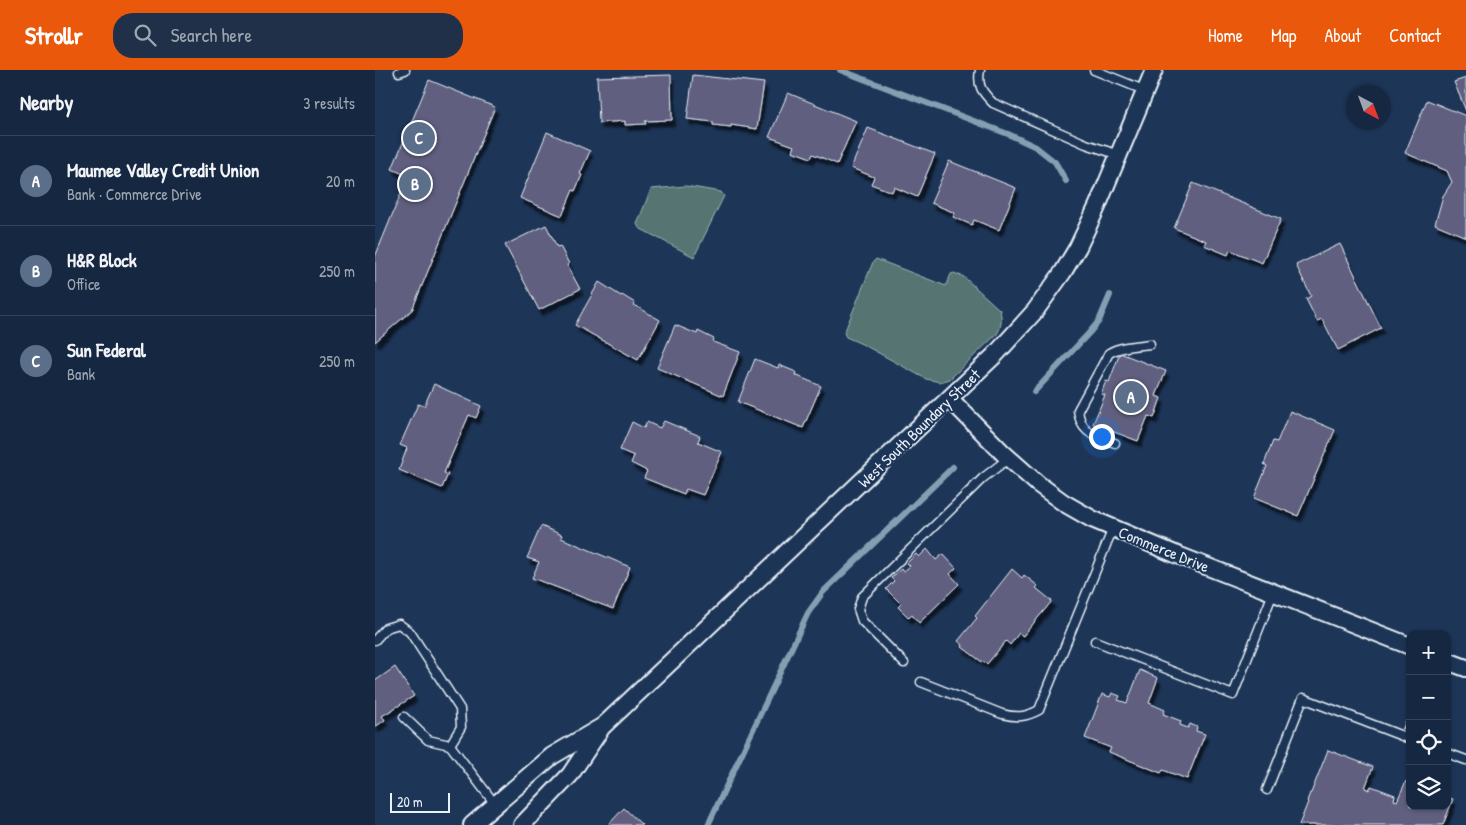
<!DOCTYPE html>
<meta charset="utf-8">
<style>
:root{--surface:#162841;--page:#1f3048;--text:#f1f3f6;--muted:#9ea6b1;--line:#35445a;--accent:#ea580c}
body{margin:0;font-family:"Patrick Hand",sans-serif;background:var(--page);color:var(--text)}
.controls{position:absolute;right:15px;bottom:15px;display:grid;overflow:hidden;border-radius:10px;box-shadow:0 1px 4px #0004}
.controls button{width:45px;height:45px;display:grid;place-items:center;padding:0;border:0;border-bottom:1px solid var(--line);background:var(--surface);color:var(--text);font:25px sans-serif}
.compass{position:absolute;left:971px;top:15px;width:45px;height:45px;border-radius:50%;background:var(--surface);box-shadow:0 1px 4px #0004;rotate:139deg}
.scale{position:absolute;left:15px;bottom:12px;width:60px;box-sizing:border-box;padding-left:5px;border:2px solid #e8f1f8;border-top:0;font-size:14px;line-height:18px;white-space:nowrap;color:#e8f1f8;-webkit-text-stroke:4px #1d3557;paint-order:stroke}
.you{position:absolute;left:726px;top:366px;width:18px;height:18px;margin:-12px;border:4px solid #fff;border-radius:50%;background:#1a73e8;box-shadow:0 0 0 8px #1a73e833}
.badge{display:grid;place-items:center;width:32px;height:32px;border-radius:50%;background:var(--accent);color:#fff;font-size:16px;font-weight:700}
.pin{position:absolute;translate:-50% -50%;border:2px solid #fff;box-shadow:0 1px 5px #0006}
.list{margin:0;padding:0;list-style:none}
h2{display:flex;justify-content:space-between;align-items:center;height:65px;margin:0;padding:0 20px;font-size:21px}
h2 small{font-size:16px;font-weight:400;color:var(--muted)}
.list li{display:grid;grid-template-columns:32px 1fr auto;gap:15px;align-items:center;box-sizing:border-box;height:90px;padding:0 20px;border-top:1px solid var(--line)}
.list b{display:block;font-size:19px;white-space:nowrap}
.list p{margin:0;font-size:16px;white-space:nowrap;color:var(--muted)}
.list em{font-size:16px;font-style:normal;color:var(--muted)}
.icon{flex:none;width:28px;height:28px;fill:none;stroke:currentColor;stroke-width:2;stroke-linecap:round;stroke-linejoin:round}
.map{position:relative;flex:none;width:1091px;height:755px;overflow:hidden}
header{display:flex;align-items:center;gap:30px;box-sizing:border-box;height:70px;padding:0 25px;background:var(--accent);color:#fff}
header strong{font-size:24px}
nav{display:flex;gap:28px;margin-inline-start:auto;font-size:18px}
.search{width:350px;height:45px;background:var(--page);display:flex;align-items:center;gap:12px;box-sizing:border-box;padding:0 18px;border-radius:20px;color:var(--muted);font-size:19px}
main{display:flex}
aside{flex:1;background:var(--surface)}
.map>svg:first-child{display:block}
</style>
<header>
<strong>Strollr</strong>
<div class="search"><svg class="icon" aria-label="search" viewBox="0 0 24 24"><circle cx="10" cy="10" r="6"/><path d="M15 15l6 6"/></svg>Search here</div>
<nav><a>Home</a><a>Map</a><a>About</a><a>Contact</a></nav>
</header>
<main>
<aside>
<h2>Nearby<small>3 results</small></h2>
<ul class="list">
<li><span class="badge" style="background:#5c6f8a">A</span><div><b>Maumee Valley Credit Union</b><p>Bank · Commerce Drive</p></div><em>20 m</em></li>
<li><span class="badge" style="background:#5c6f8a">B</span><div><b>H&amp;R Block</b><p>Office</p></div><em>250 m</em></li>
<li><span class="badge" style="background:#5c6f8a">C</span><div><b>Sun Federal</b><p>Bank</p></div><em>250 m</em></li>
</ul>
</aside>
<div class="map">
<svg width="1091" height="755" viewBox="0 0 1091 755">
<defs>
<filter id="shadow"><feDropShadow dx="3" dy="5.5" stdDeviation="1" flood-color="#0009"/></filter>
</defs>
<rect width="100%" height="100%" fill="#1d3557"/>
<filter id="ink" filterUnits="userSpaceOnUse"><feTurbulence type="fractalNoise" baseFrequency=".02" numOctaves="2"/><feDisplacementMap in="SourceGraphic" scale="10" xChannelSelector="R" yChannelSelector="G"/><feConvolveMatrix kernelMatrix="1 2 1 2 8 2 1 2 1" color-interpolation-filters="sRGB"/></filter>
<g filter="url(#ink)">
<g fill="#577472" stroke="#a0b2b5">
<polygon points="311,116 346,122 349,126 319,187 264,158 262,154 276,119"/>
<path d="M501 189 571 216 576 204 579 203 589 207 625 240C627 249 627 256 622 264L580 304 575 309 565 312 551 309 489 275 471 267 469 263 498 192Z"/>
</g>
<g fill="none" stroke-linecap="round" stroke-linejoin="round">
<g stroke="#83a0b3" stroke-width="6">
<polyline points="465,0 633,64 661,77 680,92 691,111"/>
<polyline points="659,322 714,263 724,251 735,225"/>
<polyline points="333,755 433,543 448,522 578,397"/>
</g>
</g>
<g fill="#615f7f" stroke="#e8f1f8" filter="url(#shadow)">
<polygon points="296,5 297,50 270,51 271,54 250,55 250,51 224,53 222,7"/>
<polygon points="318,5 389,13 382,59 356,55 356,57 338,55 338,52 312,49"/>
<polygon points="1091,8 1091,41 1079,12"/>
<polygon points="54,10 120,37 37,240 0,272 0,187 33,106 17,99"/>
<polygon points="413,23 481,51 462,94 438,84 436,88 417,81 419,76 394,67"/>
<polygon points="1052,30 1091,46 1091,167 1060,154 1068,126 1077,112 1072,101 1030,83"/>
<polygon points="493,58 560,84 542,127 519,117 517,122 496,114 499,107 476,98"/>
<polygon points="172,62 215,81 205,104 207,105 200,121 198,120 187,146 145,128"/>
<polygon points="574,91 641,118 624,160 599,150 597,155 578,147 580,143 556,133"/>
<polygon points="818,113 906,149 887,193 855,180 853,185 829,175 831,171 799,158"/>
<polygon points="171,155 182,177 185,176 194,194 192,195 205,219 164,240 130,175"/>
<polygon points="965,174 1006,258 963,280 947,249 942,251 931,229 936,226 921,195"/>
<polygon points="224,212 246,226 247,225 260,233 259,235 285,250 263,290 200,255"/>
<polygon points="300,255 322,264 323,261 339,269 338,272 365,282 348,326 282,298"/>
<polygon points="745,283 791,301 781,326 786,328 779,348 773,346 763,371 718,354 730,325 726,324 731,311 734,312"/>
<polygon points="380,289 403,298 404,295 421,302 420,305 446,316 428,358 363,332"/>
<polygon points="59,314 106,336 101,348 94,345 69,403 73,404 67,418 24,400 32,378 25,375 43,334 49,336"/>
<polygon points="915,341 960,360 923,446 879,428 892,396 889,394 898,371 902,372"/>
<polygon points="289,351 325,366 323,372 347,382 328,425 311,419 309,424 269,408 272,401 256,393 259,386 245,380 257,352 269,358 272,352 285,358"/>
<polygon points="166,456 187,465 186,468 255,497 238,539 157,508 164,492 152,488"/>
<polygon points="552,479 561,490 568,484 581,498 575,504 584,514 544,553 537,545 534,548 523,537 526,534 511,519 519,511 516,508 526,499 528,502 535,496 532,493 541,484 544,487"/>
<polygon points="637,499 647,508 649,505 663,516 661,518 677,531 648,566 644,563 635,575 631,571 612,594 608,591 607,592 587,577 588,575 583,571 602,548 600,546"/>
<polygon points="20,597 39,626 7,646 10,650 0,657 0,611"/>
<polygon points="765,600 783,608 774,633 790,640 788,644 806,651 805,655 813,658 815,654 822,657 821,661 830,664 812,709 788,700 786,703 734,682 736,678 710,668 727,624 735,627 737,623 745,626 743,630 752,633"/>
<polygon points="953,680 998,697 990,718 994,720 996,716 1020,725 1019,730 1022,731 1031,711 1035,712 1035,736 1072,736 1072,727 1078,729 1068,755 924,755 933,732 932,731 935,723 936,723"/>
<polygon points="249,738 267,755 233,755"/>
</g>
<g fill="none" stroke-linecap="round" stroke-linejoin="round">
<defs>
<g id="service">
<path d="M605 0C602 16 607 22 618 33L711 74 744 85"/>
<polyline points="719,0 771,21"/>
<polyline points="24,2 30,0"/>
<path d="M740 373C720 365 706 365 703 340L734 283C746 276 761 276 775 274"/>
<polyline points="0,570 11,558 24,554 35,562 85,639 86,657 75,675"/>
<polyline points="720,571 858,625 898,523"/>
<polyline points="529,593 487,551 483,539 487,527 608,408 634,388"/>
<path d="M546 612 627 644C642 648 651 647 664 640L738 458"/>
<polyline points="29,647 53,670 75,675 120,734"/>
<polyline points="1030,667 1035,654"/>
<polyline points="1072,683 1091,690"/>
<polyline points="892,720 928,628 1035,669"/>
</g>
<g id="minor">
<polyline points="575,329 628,383 663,414 689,433 717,449 800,484 1035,576"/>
<polyline points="1072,591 1091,598"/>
<polyline points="97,755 177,686 228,656 620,285 660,241 688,202 703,177 722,137 779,0"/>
<polyline points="147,755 195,705 225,660"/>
</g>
</defs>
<use href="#service" stroke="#e8f1f8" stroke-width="11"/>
<use href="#minor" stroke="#e8f1f8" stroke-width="20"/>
<use href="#service" stroke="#1d3557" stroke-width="8"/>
<use href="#minor" stroke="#1d3557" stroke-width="16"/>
</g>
</g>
<g text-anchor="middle" stroke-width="4" stroke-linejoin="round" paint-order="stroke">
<g font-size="16" fill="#e8f1f8" stroke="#1d3557">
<text transform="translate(544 358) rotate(-44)" y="6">West South Boundary Street</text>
<text transform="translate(789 479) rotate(22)" y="6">Commerce Drive</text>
</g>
</g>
</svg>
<div class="controls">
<button>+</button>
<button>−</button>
<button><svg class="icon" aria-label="locate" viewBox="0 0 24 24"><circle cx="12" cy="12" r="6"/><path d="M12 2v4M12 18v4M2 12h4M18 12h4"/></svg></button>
<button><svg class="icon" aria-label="layers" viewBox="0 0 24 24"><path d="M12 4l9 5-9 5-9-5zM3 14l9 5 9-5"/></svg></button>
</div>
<svg class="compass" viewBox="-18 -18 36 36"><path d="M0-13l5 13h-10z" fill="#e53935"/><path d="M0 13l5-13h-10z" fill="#9ea6b1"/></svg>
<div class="scale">20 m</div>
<div class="you"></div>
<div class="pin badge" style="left:756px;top:327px;background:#5c6f8a">A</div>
<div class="pin badge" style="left:40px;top:114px;background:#5c6f8a">B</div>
<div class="pin badge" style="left:44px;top:68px;background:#5c6f8a">C</div>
</div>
</main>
